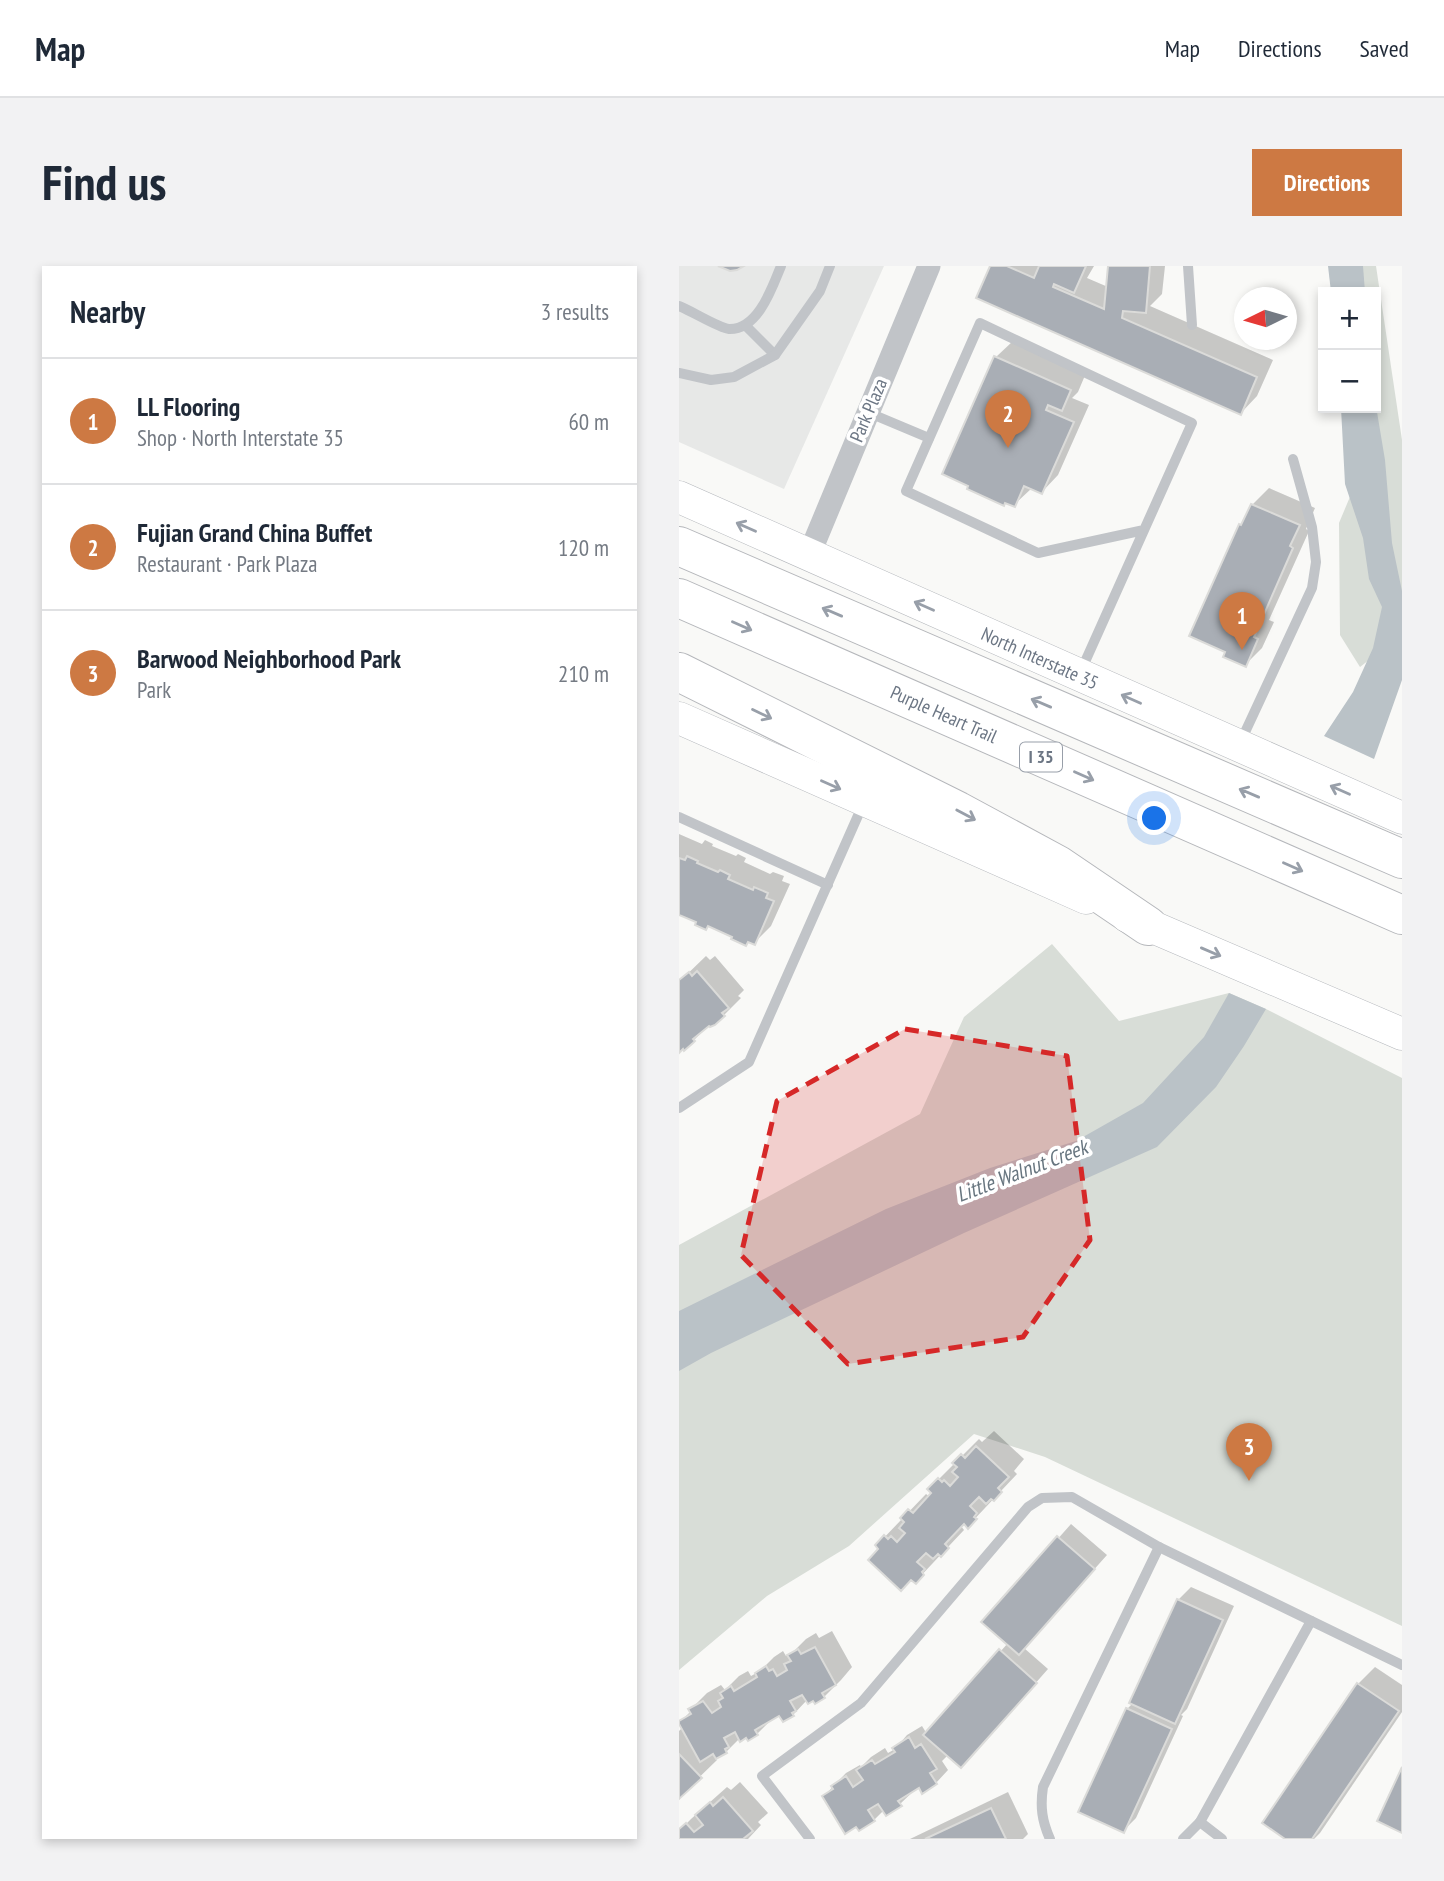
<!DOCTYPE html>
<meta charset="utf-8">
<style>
:root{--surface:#fff;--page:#f2f2f3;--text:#1f2937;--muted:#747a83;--line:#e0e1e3;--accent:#cd7943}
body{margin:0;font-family:"PT Sans Narrow",sans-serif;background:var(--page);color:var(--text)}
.controls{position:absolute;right:21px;top:21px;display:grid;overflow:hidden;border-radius:0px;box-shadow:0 4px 10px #0003}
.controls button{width:63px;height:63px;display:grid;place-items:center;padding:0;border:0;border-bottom:2px solid var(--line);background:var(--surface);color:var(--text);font:35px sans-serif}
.compass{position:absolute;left:555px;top:21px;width:63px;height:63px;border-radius:50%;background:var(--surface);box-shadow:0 4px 10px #0003;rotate:265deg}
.you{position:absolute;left:476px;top:553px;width:24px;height:24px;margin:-18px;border:5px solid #fff;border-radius:50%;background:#1a73e8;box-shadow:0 0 0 10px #1a73e833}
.badge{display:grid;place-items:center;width:46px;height:46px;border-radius:50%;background:var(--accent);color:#fff;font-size:23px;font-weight:700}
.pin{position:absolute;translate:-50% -58px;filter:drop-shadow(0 2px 4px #0008)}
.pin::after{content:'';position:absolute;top:37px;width:24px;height:21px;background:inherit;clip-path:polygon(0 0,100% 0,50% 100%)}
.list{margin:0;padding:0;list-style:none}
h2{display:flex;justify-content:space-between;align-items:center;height:91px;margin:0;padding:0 28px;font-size:30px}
h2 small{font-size:23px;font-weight:400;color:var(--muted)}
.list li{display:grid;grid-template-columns:46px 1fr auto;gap:21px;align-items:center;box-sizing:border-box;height:126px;padding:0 28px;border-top:2px solid var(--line)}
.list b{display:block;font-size:26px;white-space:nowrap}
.list p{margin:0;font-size:23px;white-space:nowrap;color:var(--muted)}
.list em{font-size:23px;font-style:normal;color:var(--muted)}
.map{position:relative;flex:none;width:723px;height:1573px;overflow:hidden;border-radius:0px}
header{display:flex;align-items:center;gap:42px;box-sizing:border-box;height:98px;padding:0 35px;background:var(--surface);border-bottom:2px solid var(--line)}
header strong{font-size:33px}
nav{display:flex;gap:38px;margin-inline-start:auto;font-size:24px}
.intro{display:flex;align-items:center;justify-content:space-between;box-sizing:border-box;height:168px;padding:0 42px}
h1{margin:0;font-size:49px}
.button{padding:18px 32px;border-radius:0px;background:var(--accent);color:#fff;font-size:24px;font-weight:700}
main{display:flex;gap:42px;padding:0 42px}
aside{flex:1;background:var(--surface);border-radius:0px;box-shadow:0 4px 10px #0003}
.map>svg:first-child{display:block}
</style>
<header>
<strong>Map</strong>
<nav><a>Map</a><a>Directions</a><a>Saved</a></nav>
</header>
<div class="intro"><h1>Find us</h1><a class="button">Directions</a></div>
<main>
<aside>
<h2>Nearby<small>3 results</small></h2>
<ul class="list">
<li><span class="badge">1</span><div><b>LL Flooring</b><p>Shop · North Interstate 35</p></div><em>60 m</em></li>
<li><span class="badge">2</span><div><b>Fujian Grand China Buffet</b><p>Restaurant · Park Plaza</p></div><em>120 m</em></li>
<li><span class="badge">3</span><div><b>Barwood Neighborhood Park</b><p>Park</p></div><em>210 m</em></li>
</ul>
</aside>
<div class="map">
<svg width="723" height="1573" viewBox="0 0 723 1573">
<rect width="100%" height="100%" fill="#f9f9f7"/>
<polygon fill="#e7e8e7" points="0,0 205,0 105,223 0,176"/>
<g fill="#d8ddd7">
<polygon points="655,0 697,0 723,174 723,368 681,401 661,369 660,257 673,226 697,142 697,26 658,26"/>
<polygon points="373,678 440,755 550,727 587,743 723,812 723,1360 366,1191 295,1168 170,1280 88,1330 0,1404 0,979 241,848 285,751"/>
</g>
<g fill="#bac2c7">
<polygon points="649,0 684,0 686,26 652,26"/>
<polygon points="697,140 706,194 713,277 723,325 723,414 695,493 645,470 674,426 694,382 703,341 690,313 684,272 666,218 662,142 697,142"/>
<polygon points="550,727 587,743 565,780 537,821 478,881 285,967 32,1087 0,1105 0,1045 207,943 311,902 397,875 464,837 525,771"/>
</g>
<g fill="#0003">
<polygon points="313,0 415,0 408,12 429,21 431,0 486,0 483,28 471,40 594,94 578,130 562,147"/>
<polygon points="334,75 407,107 399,126 393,132 410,139 379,209 363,226 353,222 335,239 317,91"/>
<polygon points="590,222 636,242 627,263 630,265 590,354 595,356 583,382 566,399 561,259 566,254 573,239"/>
<polygon points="0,568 23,578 26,574 34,578 33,580 57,590 59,588 67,592 65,596 91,608 94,606 105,610 103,615 111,618 92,660 75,677 0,647"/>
<polygon points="27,690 31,694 36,690 65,724 59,730 62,732 45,749 35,757 31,758 13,776 0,785 0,716"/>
<polygon points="315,1165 345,1193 335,1205 338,1208 289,1260 285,1257 282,1260 285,1264 237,1315 198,1279 247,1228 251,1231 260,1213 300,1173 303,1176"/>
<polygon points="392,1258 428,1289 345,1382 369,1403 295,1487 269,1489 263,1495 269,1504 257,1517 241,1519 221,1538 205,1544 195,1554 145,1530 167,1507 181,1499 182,1501 192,1491 206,1482 209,1487 216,1483 228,1469 243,1460 248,1468 329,1377 305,1356"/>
<polygon points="512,1321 555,1340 508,1443 502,1449 504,1450 457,1552 444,1565 448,1443 454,1437 499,1334"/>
<polygon points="153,1365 173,1401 162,1414 145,1431 128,1434 114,1449 101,1448 94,1452 78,1468 61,1472 47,1486 36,1492 38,1494 0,1531 0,1465 4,1461 1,1456 12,1445 11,1444 28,1427 42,1419 46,1424 60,1410 69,1405 72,1410 81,1405 95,1391 104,1385 107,1390 112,1388 127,1373 137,1367 140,1372"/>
<polygon points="696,1401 723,1419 723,1446 641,1567 635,1573 610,1573 585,1556 679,1418"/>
<polygon points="61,1516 89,1547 79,1556 82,1559 69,1573 0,1573 0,1565 12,1553 48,1521 52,1524"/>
<polygon points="329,1526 349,1568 344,1573 231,1573"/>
</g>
<g fill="#a9aeb5" stroke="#dbdbd9" stroke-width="2">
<polygon points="39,0 65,0 58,4 51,5"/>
<polygon points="311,0 328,0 355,12 360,0 407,0 395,27 375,18 374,21 425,43 429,0 471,0 467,47 444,45 443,52 578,111 562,149 297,32"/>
<polygon points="315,90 392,124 383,145 369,139 367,144 395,156 363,228 345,220 336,241 326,237 325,240 288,223 289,220 263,208"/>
<polygon points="572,238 621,259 611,280 614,282 575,371 579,373 567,401 544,391 546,386 510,370 560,258 562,259"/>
<polygon points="8,590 19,595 18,597 39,606 41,604 51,609 49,613 74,624 75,621 89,627 87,632 95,635 76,679 69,676 67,680 52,673 53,671 29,660 27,664 16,659 17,656 0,649 0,592 6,594"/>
<polygon points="18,705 50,742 43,747 46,750 36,759 31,761 30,760 14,773 16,775 14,777 5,785 4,783 0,787 0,714 10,706 13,710"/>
<polygon points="297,1180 330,1211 319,1222 323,1226 315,1235 312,1233 307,1238 300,1231 291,1240 298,1247 295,1251 298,1253 289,1263 285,1258 266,1278 270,1282 262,1291 259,1288 254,1293 247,1287 238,1296 246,1303 243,1306 245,1309 237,1318 232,1314 222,1325 189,1294 199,1283 196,1279 205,1269 209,1273 212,1270 218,1276 226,1267 220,1262 225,1256 221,1252 229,1243 234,1247 252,1227 248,1223 259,1212 263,1216 265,1214 271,1220 279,1211 273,1206 278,1201 273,1197 282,1188 286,1192"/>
<polygon points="378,1270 416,1303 340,1389 302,1356"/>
<polygon points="498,1333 544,1354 496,1458 450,1437"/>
<polygon points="136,1381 157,1419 143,1427 146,1432 136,1438 134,1435 129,1438 123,1429 111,1435 117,1445 113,1447 115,1450 104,1456 100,1450 76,1464 79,1469 69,1475 67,1472 61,1476 56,1466 45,1472 50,1481 46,1483 48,1487 37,1493 34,1488 21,1496 0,1458 0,1455 12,1448 9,1443 24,1435 33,1447 42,1441 39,1435 44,1432 41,1427 52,1420 55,1425 78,1411 76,1407 87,1400 90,1405 94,1403 98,1410 108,1404 105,1398 112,1395 108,1389 119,1383 122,1388"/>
<polygon points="320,1383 358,1417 282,1502 244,1469"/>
<polygon points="678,1417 720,1445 633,1573 606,1573 583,1557"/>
<polygon points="447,1442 493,1463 445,1567 399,1546"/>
<polygon points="230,1471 236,1482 242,1478 258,1503 251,1507 258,1518 243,1528 240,1522 219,1535 223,1540 207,1550 199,1538 189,1544 196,1555 180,1565 177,1561 166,1568 143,1530 154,1523 152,1520 167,1510 174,1521 184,1514 177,1504 193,1494 196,1498 216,1486 213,1482"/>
<polygon points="0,1488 23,1512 0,1533"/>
<polygon points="723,1501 723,1567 698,1555"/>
<polygon points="44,1531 74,1565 64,1573 0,1573 0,1563 7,1557 15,1566 24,1559 16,1549 31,1536 34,1540"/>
<polygon points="312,1542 327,1573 246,1573"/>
</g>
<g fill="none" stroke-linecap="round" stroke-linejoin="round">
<defs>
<g id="secondary">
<polyline points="0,231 723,552"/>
<polyline points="0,452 407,632"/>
<polyline points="448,650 723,768"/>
</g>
<g id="highway">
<polyline points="0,280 723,593"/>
<polyline points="0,332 723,649"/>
<polyline points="0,406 279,545 379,599 469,660"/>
</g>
</defs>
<use href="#secondary" stroke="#b4b7bc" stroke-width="33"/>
<use href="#highway" stroke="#b5b7bb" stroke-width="40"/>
<g stroke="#c1c4c8" stroke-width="10">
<polyline points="509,0 513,59"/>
<path d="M0 40C11 44 40 62 50 63 79 64 93 22 102 0"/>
<polyline points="67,60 96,89"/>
<polyline points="0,107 32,114 55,111 96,89 141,25 151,0"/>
<polyline points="188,146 250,172"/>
<polyline points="401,407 513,157 301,57 227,225 359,287 465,264"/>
<polyline points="561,477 633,322 637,296 633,261 614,193"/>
<polyline points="0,551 149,619"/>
<polyline points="0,842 70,796 185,536"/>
<polyline points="521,1556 632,1355"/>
<polyline points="131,1573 83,1510 182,1437 349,1241 363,1232 393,1231 480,1281 723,1399"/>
<path d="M371 1573C363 1555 361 1541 364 1521L480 1281"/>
<polyline points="504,1573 521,1556 543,1573"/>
</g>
<polyline stroke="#c1c4c8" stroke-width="23" points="130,289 250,0"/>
<use href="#secondary" stroke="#fff" stroke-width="32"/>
<use href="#highway" stroke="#fff" stroke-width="38"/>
</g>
<defs><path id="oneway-shaft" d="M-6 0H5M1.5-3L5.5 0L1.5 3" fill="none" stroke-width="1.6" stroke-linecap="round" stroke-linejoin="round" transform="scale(1.75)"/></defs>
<g stroke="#989fa9">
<use href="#oneway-shaft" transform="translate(67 261) rotate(-156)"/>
<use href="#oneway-shaft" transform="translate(245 340) rotate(-156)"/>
<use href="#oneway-shaft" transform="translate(153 346) rotate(-157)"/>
<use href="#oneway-shaft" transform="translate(63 360) rotate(24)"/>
<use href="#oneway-shaft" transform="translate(452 433) rotate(-156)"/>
<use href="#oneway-shaft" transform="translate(362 437) rotate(-157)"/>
<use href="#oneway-shaft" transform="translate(83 448) rotate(26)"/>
<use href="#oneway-shaft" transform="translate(405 510) rotate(24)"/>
<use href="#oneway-shaft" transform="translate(152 519) rotate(24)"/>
<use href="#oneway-shaft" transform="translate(661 524) rotate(-156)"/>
<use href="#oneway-shaft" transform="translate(570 527) rotate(-157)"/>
<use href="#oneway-shaft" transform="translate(287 549) rotate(28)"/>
<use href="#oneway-shaft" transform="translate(614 601) rotate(24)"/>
<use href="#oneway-shaft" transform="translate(532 686) rotate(23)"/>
</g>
<path fill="#d62828" fill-opacity="0.2" stroke="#d62828" stroke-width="5" stroke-dasharray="14 9" stroke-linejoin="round" d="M226 763 388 790 411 974 344 1071 169 1098 62 989 98 835Z"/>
<g text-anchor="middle" stroke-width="7" stroke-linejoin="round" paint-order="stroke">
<rect fill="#fff" stroke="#989fa9" stroke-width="2" x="341" y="476.5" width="42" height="29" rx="5"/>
<g font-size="18" font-weight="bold" fill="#6c7684">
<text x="362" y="497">I 35</text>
</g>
<g font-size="19" fill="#6c7684" stroke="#fff">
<text transform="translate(189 144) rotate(-67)" y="7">Park Plaza</text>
<text transform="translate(361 392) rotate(24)" y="7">North Interstate 35</text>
<text transform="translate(265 448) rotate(24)" y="7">Purple Heart Trail</text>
</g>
<g font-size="21" font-style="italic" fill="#67757f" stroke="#fff">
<text transform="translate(343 905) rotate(-21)" y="7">Little Walnut Creek</text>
</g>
</g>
</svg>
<div class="controls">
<button>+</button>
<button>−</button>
</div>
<svg class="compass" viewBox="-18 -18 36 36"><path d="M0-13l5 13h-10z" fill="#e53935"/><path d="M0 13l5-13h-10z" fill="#747a83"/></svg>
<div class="you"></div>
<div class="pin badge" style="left:563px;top:384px">1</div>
<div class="pin badge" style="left:329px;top:182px">2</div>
<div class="pin badge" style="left:570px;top:1215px">3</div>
</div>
</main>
